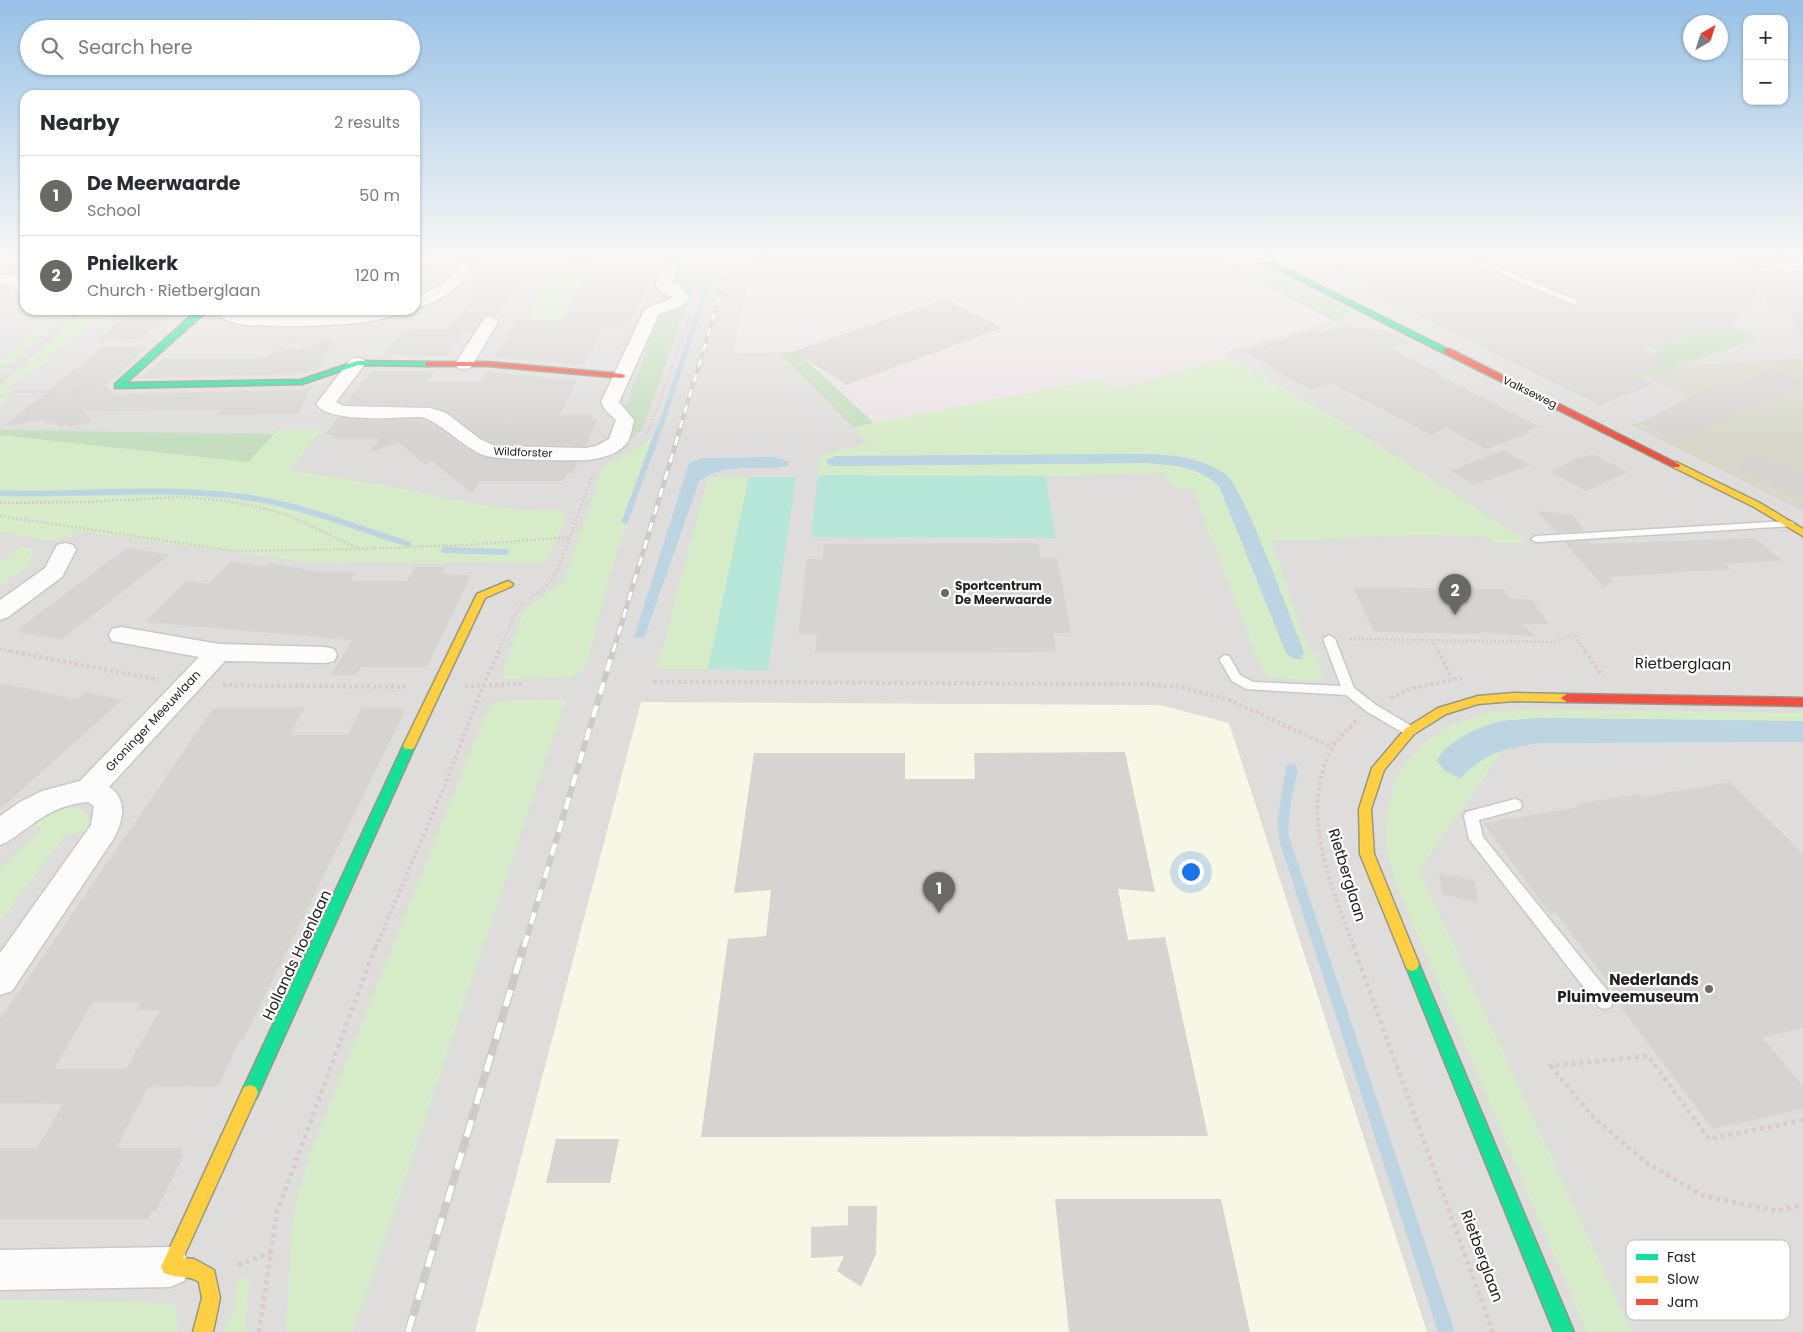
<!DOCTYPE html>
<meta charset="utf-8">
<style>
:root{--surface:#fff;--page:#f2f2f3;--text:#2b2b33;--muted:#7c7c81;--line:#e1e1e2;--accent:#696967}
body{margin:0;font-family:Poppins,sans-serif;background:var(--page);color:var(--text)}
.controls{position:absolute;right:15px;top:15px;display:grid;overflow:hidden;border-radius:10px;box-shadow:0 1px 4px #0004}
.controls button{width:45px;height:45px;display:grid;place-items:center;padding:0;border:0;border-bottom:1px solid var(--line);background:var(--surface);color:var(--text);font:25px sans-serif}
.compass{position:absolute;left:1683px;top:15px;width:45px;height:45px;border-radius:50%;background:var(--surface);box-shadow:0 1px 4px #0004;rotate:39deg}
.you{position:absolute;left:1190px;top:871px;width:18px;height:18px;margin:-12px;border:4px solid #fff;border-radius:50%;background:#1a73e8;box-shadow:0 0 0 8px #1a73e833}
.badge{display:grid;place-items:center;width:32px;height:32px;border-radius:50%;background:var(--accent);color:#fff;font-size:16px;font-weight:700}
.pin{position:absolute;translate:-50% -41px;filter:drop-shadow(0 1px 2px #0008)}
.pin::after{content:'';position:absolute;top:26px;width:18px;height:15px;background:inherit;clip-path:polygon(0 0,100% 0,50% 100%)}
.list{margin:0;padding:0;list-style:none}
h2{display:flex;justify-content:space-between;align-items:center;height:65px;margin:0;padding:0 20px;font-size:21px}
h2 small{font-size:16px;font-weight:400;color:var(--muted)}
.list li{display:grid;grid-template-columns:32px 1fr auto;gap:15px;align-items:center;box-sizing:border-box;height:80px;padding:0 20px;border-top:1px solid var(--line)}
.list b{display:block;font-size:19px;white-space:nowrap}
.list p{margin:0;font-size:16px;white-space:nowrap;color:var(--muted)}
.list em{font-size:16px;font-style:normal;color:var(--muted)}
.icon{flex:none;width:28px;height:28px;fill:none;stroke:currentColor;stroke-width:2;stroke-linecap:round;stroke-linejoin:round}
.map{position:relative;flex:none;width:1803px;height:1332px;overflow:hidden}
.search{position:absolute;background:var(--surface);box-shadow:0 1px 4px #0004;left:20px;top:20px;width:400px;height:55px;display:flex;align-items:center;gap:12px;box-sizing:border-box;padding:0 18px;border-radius:28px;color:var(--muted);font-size:19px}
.panel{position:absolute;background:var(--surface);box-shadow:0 1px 4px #0004;left:20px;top:90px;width:400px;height:225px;border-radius:15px}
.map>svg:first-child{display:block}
</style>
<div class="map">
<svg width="1803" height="1332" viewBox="0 0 1803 1332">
<rect width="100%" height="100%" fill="#efeee9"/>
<polygon fill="#dedddb" points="0,256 25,256 25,310 415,310 415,256 1803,256 1803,1332 0,1332"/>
<polygon fill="#ece2e6" points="754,256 1211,256 1333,321 1223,353 1229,357 1114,391 1101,379 874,423 797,352 732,353"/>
<polygon fill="#f6f7e5" points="641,702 1160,705 1229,723 1427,1332 475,1332"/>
<polygon fill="#d7d8cb" points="1803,358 1803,511 1632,425 1698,402 1636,369"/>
<g fill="#d6ecc8" fill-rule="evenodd">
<polygon points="588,256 596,256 561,318 528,318 554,268"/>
<polygon points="63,310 71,310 0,372 0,360"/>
<polygon points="85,310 111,310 50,355 53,356 29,375 24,375 4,390 12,390 14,395 0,404 0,389 10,378"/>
<path d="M1229 357 1362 434 1529 543H1493L1489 537 1417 535 1271 541 1309 651 1316 652 1322 671 1323 679 1311 681 1268 677 1257 659 1193 489H1176L1173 483 1167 482 1164 473 1045 476 818 475 820 455 869 443 853 427 1101 379 1114 391ZM1188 457 1209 465 1227 475 1286 653 1219 486C1198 466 1173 465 1146 463L832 466 826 463Z"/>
<polygon points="279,429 323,429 289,470 394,487 455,500 511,509 568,511 547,563 305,562 83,532 73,533 51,541 0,532 0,435 249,462"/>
<path d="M654 436 608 583 588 661C584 670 580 674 571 677L509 679 504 678 502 675 504 666 524 611 564 580 604 465 632 452Z"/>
<polygon points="708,477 749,477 708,669 657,669"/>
<polygon points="21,547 36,549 30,557 31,564 0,586 0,562"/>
<polygon points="566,700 353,1332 286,1332 292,1229 298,1193 312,1148 487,710 495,702 502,701"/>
<polygon points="1534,709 1803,713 1803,721 1542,718 1497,722 1461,738 1440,753 1460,778 1477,762 1504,749 1419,870 1632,1332 1587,1332 1395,881 1385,842 1388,809 1396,776 1422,744 1452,724 1491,712"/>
<path d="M64 808C77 808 84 809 91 821L85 832 66 834 0 922V869L42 828 25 827 49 812Z"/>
<polygon points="244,1277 249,1280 245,1332 224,1332 235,1307 237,1280"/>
<polygon points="0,1300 143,1302 175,1305 178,1332 0,1332"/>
</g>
<g fill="#c5debf">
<polygon points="682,256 704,256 642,430 623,444 629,436 633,419 625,408 659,315 662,311 687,298 687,293 684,289 670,283"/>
<polygon points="1211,256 1239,256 1348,308 1352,315 1333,321"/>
<polygon points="1587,256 1606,256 1758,339 1639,379 1612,367 1658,352 1649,348 1718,329"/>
<polygon points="797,352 874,423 853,427 780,353"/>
<polygon points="0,430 274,434 248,462 0,435"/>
</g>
<g fill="#b5e6d8">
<polygon points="818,475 1045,476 1056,538 811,537"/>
<polygon points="749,477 796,477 768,670 708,669"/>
</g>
<g fill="#bdd5e2">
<path d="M1137 454C1168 454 1198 456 1225 474 1244 487 1292 623 1304 652L1302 659H1293L1286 653 1219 486C1198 466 1173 465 1146 463L832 466 826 463V460L836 456Z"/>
<path d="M775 457 790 462 788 466C759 472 723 460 699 482L644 638 634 637 689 463 702 458Z"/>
<path d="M1542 718 1803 721V742L1540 743C1502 749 1488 752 1460 778L1445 771 1437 761C1444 743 1480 726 1498 722 1512 719 1528 719 1542 718Z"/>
<polygon points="1290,764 1296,765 1298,770 1291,800 1288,834 1455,1332 1438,1332 1280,843 1277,822 1286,767"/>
</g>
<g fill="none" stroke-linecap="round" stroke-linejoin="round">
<polyline stroke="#bdd5e2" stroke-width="5" points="660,428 717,256"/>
<g stroke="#bdd5e2" stroke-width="6">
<path d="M0 493C84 496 168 485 251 498 305 506 356 528 408 544"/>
<polyline points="625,521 660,426"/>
<polyline points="444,550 506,552"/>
</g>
</g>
<g fill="#d6d4d0" fill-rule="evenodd">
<polygon points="521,256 537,256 495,317 489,315 483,317 473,333 464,333 446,356 385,355 406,329 448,330 482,285 475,285 492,265"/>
<polygon points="597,256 661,256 643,298 628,323 619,323 617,326 602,326 584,365 495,357 517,320 561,320"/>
<polygon points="1315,256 1458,256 1574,306 1581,304 1582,301 1473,256 1670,256 1779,282 1775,272 1803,276 1803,340 1792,315 1770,311 1762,289 1731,326 1642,349 1670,360 1634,376 1653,384 1601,405 1480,347 1481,344 1366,293 1382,288"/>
<polygon points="946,299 1001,328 846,385 794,351"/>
<polygon points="132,313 173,313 140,339 96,340"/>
<polygon points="1345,326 1388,331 1410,342 1391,348 1438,373 1436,374 1539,426 1528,431 1531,432 1486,449 1447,428 1430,435 1332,383 1311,390 1245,352 1311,330 1317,333"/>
<polygon points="333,339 320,367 300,374 141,378 163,358 259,358 291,348 295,351"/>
<polygon points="104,346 148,346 106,385 110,391 117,394 302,390 311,387 298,414 217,415 221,410 177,410 84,411 91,421 70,427 67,424 59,427 55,421 47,424 44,420 4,426"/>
<polygon points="1774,369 1803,381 1803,384 1756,403 1692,434 1686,432 1668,436 1641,423 1695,394 1719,385 1726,388"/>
<polygon points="372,371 434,371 426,382 480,382 486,372 577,380 560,415 594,415 592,420 597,420 586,446 495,444 481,437 447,412 431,406 345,404"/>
<polygon points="339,417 365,420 422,419 437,427 466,448 483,457 517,461 578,462 573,473 567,473 564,481 480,481 472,494 432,461 424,464 398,442 369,453 380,439 331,439 334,435 325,434"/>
<polygon points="1503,450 1530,465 1474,485 1451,471"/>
<polygon points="1592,454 1628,472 1586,491 1551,472 1579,457 1583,458"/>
<polygon points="1758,454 1803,475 1803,499 1733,465"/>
<polygon points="1537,511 1574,515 1584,531 1556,533"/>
<polygon points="1755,538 1782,561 1725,564 1731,569 1610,577 1613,581 1604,587 1564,542 1589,541 1591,544"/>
<polygon points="1038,543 1041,558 1057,558 1071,633 1053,633 1056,652 815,653 817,634 798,634 807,559 823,559 824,544"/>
<polygon points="130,548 169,555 61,640 19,632 21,630 17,630 125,549"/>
<polygon points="231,561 265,567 270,563 315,571 357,571 350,581 407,581 415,567 445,567 442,574 471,575 428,665 422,667 361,667 357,675 331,675 352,640 145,622 186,581 209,584"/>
<polygon points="1353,587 1504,589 1509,598 1533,600 1549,624 1522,624 1535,637 1480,632 1480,634 1374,632"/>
<polygon points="0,683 77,699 85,692 122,700 0,809"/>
<path d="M218 707H305L290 735H347L362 707H402L400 709H406L243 1040H240L218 1086 148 1087 116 1148H183L180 1155H184L156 1211H152L148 1219H0V1148H37L63 1104 0 1103V1019L212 710ZM93 1002H141L137 1010H160L126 1069H54Z"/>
<polygon points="1125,752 1155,892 1118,889 1128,940 1165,937 1208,1136 701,1137 728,939 766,936 771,890 734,893 754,753 905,753 905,779 975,779 974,753"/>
<polygon points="1730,782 1803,854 1803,1028 1762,1037 1803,1086 1803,1109 1712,1129 1619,1005 1624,1004 1555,912 1550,914 1483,823 1579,807 1576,804 1639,794 1642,797"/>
<polygon points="1439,872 1475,881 1478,903 1442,894"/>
<polygon points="556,1139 619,1139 610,1183 546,1183"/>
<polygon points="1055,1199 1221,1199 1250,1332 1069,1332"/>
<polygon points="848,1206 877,1206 876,1254 861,1287 837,1271 844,1256 811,1258 811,1227 848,1225"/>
</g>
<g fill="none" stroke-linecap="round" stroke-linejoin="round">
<defs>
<g id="lane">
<polygon points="1460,256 1469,256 1580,302 1573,304"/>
<polygon points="1789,521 1793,522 1794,524 1793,526 1536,542 1531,539 1536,536"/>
<polygon points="1329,635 1335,639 1354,688 1376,705 1415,728 1417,731 1415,734 1405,734 1366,711 1346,695 1246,689 1232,681 1219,659 1225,655 1229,656 1240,675 1253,682 1341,686 1323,639"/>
<polygon points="1515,799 1520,801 1522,805 1520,809 1479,820 1483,837 1611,995 1613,1001 1611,1007 1605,1009 1599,1007 1469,839 1464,816 1466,812"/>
</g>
<g id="street">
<path d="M467 256H481C461 285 450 299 415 308V298C444 287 447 279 467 256Z"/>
<path d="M669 256H683L671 284 682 288 689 298 680 307 659 314 619 402 634 420C632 427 631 440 625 445 616 455 599 459 586 460 570 461 496 460 483 455 461 446 445 425 422 417 398 417 330 424 316 404L351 359 357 358 363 359 366 363 336 402 344 406 430 408 446 413 480 439 495 446 586 448 596 446 609 439 616 420 606 411 601 402 644 311C651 303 665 304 673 297L659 290 655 284Z"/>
<polygon points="1257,256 1282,256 1280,259 1261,263 1256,262 1254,259"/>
<polygon points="1721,256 1756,256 1803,263 1803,271 1728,260 1723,259"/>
<polygon points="0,274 24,277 25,297 20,295 13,284 0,282"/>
<path d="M222 310H238L237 313 244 315H349L377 310H401C388 329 271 326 246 325 238 324 231 321 223 319L221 316Z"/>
<polygon points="490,317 496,319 498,322 473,364 470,368 464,369 458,368 455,364 482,322 484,319"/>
<polygon points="65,543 73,545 76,550 62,577 8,617 0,620 0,600 45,568 57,545"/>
<path d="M121 627 219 644 325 647 334 649 337 655 334 661 325 663 225 661 109 787C128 799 123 821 114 838L12 991 0 995V953L91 825 94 806 88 802C65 804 48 812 30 826 19 833 12 841 0 845V816L20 802 42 791 80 781 199 657 112 641 109 635 112 629Z"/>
<polygon points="170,1247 184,1253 190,1267 184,1281 170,1287 0,1290 0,1250"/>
</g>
<g id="fast">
<polygon points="1252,256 1260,256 1451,351 1444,353"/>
<polygon points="202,310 211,310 199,318 126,383 301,380 357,361 429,362 433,364 429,366 358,365 302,384 115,388 115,384 193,314"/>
<polygon points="409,741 413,743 415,746 256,1099 250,1101 244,1099 242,1093 244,1087 403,746 405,743"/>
<polygon points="1412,957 1417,959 1419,964 1574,1332 1554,1332 1405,964 1407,959"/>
</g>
<g id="slow">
<polygon points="1676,462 1760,503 1803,529 1803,536 1754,507 1673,467 1673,463"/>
<polygon points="508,581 513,584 512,586 485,598 415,746 413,749 405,749 403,746 476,596 477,594"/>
<polygon points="1514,693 1567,694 1573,698 1567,702 1514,701 1478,704 1446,714 1414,734 1384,770 1371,809 1374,854 1419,964 1417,969 1412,971 1407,969 1360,854 1359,809 1372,768 1406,728 1438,708 1478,696"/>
<path d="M250 1085 256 1087 258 1093 183 1258 194 1259 214 1270 220 1298 213 1332H193L202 1298 199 1282C187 1274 176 1279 164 1273L161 1267 244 1087Z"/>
</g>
<g id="jam">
<polygon points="1444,349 1450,349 1680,465 1679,467 1673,467 1444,353"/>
<polygon points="426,362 487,362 622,374 626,376 622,378 487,366 426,366"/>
<polygon points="1567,694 1803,698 1803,706 1567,702 1561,698"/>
</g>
</defs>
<use href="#lane" stroke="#c8c8c5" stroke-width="3"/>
<use href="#street" stroke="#c8c8c5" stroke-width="3"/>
<use href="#fast" stroke="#949980" stroke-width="3"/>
<use href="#slow" stroke="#949980" stroke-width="3"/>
<use href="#jam" stroke="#949980" stroke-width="3"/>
<g stroke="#d8ccc8" stroke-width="2" stroke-dasharray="2 2" stroke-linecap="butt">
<polyline points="699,289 711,256"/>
<polyline points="441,314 452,315"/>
<polyline points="273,358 292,339"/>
<polyline points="0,367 14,367"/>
<polyline points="0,382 80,310"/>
<polyline points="74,392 96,389"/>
<polyline points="0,396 14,392 53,392"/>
<polyline points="650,428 690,316"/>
</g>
<g stroke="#d8ccc8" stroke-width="2.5" stroke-dasharray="2 2" stroke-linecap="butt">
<polyline points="646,434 651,426"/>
<polyline points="0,503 84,502 182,497 227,501 272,510 293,517 359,549 467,545 571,537"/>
<polyline points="0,516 234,551 358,549"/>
<polyline points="530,598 548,584 558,570 593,473"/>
<polyline points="1350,639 1555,642 1574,634 1586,652"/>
<polyline points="1432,640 1438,652"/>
<polyline points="0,649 16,652"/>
<polyline points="498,652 513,619 523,603"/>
</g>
<g stroke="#d8ccc8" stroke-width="4" stroke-dasharray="3 3" stroke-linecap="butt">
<polyline points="10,651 159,680"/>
<polyline points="1438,651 1452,679"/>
<polyline points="1585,651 1601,674"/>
<polyline points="654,682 1148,684 1180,687 1227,699 1332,747"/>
<polyline points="223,685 406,687"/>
<polyline points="465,686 524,684"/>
<polyline points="1391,698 1409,689 1462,678"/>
<polyline points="376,947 445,785 483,686 499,651"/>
<path d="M1354 947C1331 884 1298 813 1332 748 1337 738 1349 729 1357 720"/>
</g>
<g stroke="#d8ccc8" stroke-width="4.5" stroke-dasharray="4 4" stroke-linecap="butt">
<polyline points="1353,945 1493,1332"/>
<polyline points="1803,1120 1709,1139 1648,1056 1551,1066 1594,1118 1647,1163 1704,1196 1777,1211 1803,1205"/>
<polyline points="238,1265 270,1253"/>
<polyline points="259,1332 277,1212 376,945"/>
</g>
<use href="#lane" fill="#fdfcfc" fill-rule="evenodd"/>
<use href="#street" fill="#fdfcfc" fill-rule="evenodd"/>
<use href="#fast" fill="#16e098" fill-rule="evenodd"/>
<use href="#slow" fill="#ffcf43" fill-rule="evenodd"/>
<use href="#jam" fill="#f24e42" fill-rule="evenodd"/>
<defs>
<polyline id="rail-far3" points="680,428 732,256"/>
<polyline id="rail-far2" points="613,652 681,426"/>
<polyline id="rail-far1" points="524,947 613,651"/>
<polyline id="rail" points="408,1332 524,945"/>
</defs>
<use href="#rail-far3" stroke="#cbcbca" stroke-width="4"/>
<use href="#rail-far2" stroke="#cbcbca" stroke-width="5"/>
<use href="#rail-far1" stroke="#cbcbca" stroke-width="6"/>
<use href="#rail" stroke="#cbcbca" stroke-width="8"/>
<use href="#rail-far3" stroke="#fff" stroke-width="2.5" stroke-dasharray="8" stroke-linecap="butt"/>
<use href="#rail-far2" stroke="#fff" stroke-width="3" stroke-dasharray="9" stroke-linecap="butt"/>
<use href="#rail-far1" stroke="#fff" stroke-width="4.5" stroke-dasharray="12" stroke-linecap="butt"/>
<use href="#rail" stroke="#fff" stroke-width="5.5" stroke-dasharray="17" stroke-linecap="butt"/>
</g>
<linearGradient id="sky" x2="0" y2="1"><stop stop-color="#97c1e6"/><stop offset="0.58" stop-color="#f8f7f5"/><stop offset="1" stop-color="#f8f7f5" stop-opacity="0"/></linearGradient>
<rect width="1803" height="442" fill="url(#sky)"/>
<g fill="#696967" stroke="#fff" stroke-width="2">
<circle cx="945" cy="593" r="5"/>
<circle cx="1709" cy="989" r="5"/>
</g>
<g text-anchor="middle" stroke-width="4.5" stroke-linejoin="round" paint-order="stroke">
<g font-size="11" fill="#212121" stroke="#fff">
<text transform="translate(1530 392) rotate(26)" y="4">Valkseweg</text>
<text transform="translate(523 452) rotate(2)" y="4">Wildforster</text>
</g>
<g font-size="12" font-weight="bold" fill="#212121" stroke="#fff" text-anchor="start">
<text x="955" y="590">Sportcentrum<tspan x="955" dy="14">De Meerwaarde</tspan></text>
</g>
<g font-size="12" fill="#212121" stroke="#fff">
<text transform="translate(153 721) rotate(-47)" y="4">Groninger Meeuwlaan</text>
</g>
<g font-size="15" fill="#212121" stroke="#fff">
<text transform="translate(1683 664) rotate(1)" y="5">Rietberglaan</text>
<text transform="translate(1347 875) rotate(73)" y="5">Rietberglaan</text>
<text transform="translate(297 955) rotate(-65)" y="5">Hollands Hoenlaan</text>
<text transform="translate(1482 1256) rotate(70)" y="5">Rietberglaan</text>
</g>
<g font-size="15" font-weight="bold" fill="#212121" stroke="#fff" text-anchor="end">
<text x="1699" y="985">Nederlands<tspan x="1699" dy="17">Pluimveemuseum</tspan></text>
</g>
</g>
<rect x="1626" y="1240" width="164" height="80" rx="8" fill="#fff" stroke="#bcbcbc" stroke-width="1"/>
<rect x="1636" y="1254" width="22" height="6" fill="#16e098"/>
<rect x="1636" y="1276" width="22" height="7" fill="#ffcf43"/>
<rect x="1636" y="1299" width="22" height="6" fill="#f24e42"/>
<g font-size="14" fill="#212121">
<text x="1667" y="1262">Fast</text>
<text x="1667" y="1284">Slow</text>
<text x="1667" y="1307">Jam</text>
</g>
</svg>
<div class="controls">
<button>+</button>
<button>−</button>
</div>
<svg class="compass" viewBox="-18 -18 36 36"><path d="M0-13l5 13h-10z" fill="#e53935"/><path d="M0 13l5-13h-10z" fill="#7c7c81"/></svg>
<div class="you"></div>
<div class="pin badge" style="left:939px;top:913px">1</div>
<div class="pin badge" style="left:1455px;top:615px">2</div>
<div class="search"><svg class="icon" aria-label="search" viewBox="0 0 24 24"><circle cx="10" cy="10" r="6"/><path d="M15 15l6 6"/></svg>Search here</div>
<section class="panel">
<h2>Nearby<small>2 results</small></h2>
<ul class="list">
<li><span class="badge">1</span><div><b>De Meerwaarde</b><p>School</p></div><em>50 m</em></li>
<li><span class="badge">2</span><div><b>Pnielkerk</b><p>Church · Rietberglaan</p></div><em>120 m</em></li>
</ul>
</section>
</div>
